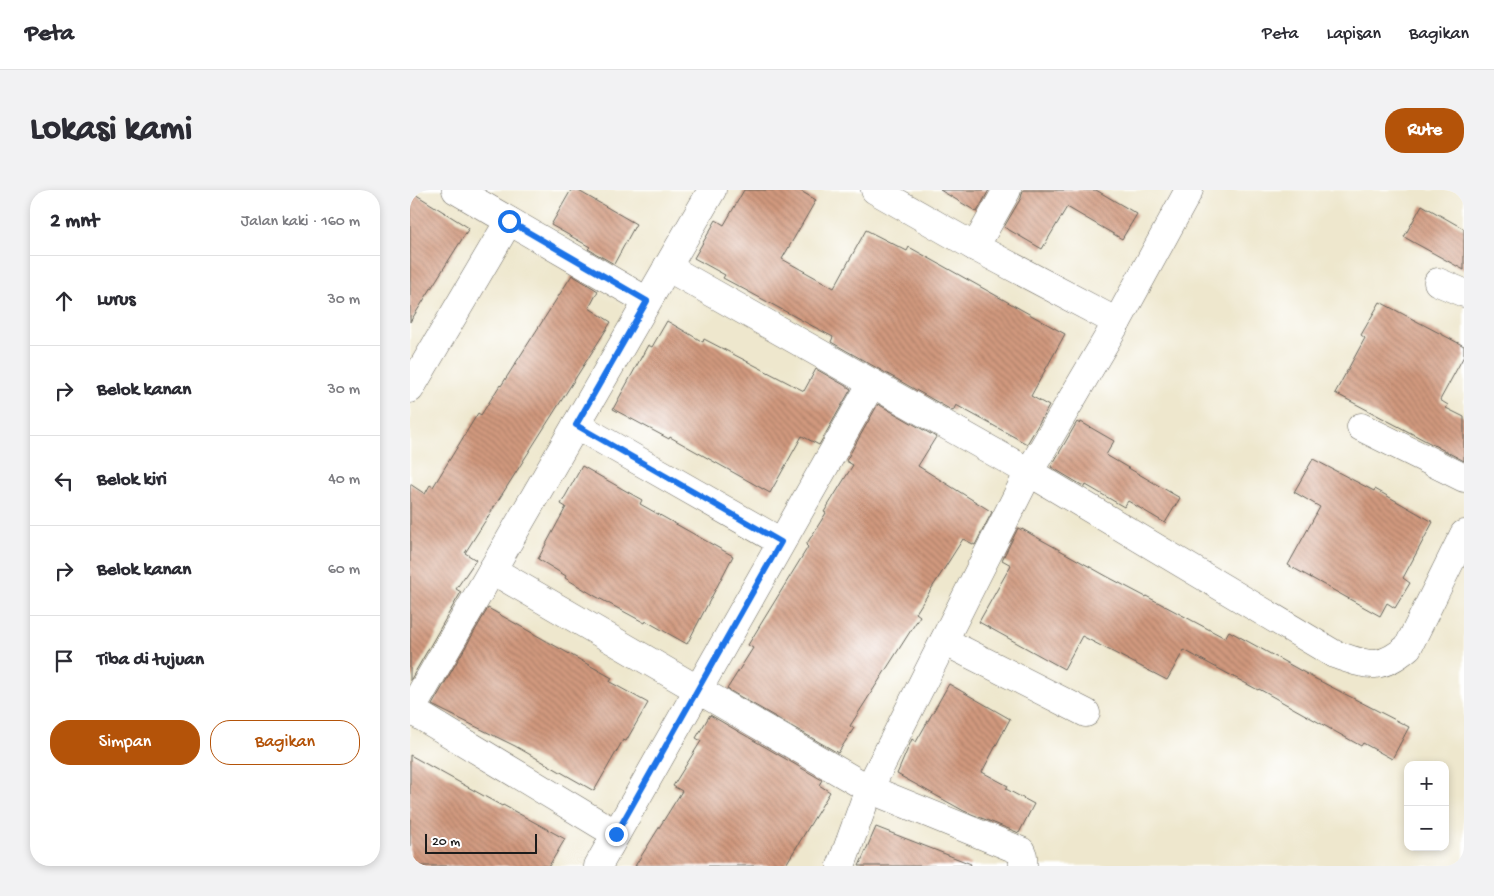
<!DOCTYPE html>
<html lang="id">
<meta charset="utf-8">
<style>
:root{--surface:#fff;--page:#f2f2f3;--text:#2b2b33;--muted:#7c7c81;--line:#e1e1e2;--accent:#b45309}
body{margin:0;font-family:"Gochi Hand",sans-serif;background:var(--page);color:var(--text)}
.controls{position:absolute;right:15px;bottom:15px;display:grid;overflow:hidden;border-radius:10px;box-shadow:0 2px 8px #0003}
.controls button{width:45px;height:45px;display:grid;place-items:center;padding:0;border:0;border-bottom:1px solid var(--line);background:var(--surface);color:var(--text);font:25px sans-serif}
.scale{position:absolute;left:15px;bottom:12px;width:112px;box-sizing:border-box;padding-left:5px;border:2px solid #1c1c1c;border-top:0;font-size:14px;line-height:18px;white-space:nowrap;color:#1c1c1c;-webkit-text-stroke:4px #fff;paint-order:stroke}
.stop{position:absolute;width:15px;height:15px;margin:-11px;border:4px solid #1a73e8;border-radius:50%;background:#fff}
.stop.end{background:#1a73e8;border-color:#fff;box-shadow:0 1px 5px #0008}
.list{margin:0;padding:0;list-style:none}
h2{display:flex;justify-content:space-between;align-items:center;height:65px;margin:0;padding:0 20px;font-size:21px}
h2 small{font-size:16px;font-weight:400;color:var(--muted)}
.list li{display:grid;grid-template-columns:32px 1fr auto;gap:15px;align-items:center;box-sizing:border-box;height:90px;padding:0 20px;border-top:1px solid var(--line)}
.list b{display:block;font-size:19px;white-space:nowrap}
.list em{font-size:16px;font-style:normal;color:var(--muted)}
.actions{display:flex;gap:10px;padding:15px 20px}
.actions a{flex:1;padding:11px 0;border:1px solid var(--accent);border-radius:20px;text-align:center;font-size:18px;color:var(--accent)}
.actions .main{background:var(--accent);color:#fff}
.icon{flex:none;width:28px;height:28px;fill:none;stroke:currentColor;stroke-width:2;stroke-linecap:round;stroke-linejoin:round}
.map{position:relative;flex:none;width:1054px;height:676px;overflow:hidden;border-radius:20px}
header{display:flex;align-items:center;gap:30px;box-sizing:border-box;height:70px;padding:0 25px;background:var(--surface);border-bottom:1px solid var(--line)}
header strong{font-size:24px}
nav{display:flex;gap:28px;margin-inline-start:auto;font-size:18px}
.intro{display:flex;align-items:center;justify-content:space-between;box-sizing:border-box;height:120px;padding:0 30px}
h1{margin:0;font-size:35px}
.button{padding:12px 22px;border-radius:20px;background:var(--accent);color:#fff;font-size:18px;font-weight:700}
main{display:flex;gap:30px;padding:0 30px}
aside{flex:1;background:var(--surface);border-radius:20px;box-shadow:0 2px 8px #0003}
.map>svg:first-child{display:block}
</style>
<header>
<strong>Peta</strong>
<nav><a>Peta</a><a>Lapisan</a><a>Bagikan</a></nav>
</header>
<div class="intro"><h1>Lokasi kami</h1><a class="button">Rute</a></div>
<main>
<aside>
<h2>2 mnt<small>Jalan kaki · 160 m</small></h2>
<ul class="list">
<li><svg class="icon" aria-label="ahead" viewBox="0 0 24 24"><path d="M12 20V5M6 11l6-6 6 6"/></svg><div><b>Lurus</b></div><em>30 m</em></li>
<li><svg class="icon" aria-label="right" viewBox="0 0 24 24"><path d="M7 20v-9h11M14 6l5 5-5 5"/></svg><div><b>Belok kanan</b></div><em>30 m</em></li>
<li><svg class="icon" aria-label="left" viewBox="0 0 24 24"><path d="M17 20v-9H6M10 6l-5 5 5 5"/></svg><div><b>Belok kiri</b></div><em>40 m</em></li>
<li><svg class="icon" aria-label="right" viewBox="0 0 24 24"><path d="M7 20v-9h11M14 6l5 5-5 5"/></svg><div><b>Belok kanan</b></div><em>60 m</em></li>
<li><svg class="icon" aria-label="arrive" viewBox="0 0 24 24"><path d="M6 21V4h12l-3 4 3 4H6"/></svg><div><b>Tiba di tujuan</b></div></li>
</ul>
<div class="actions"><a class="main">Simpan</a><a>Bagikan</a></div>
</aside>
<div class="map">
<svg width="1054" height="676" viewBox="0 0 1054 676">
<defs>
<pattern id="building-back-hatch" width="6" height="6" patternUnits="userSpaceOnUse" patternTransform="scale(1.25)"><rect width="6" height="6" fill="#d1997e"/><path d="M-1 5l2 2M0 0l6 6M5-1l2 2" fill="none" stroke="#a97c66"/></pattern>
</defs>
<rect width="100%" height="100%" fill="#fff"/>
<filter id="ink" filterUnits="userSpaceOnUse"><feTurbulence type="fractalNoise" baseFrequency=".02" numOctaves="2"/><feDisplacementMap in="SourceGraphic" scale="10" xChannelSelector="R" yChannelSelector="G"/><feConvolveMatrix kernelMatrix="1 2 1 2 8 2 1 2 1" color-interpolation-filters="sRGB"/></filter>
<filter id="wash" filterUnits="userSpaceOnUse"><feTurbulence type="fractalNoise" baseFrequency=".0096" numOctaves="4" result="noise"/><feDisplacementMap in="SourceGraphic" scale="20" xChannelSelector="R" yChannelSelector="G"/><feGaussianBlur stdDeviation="1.12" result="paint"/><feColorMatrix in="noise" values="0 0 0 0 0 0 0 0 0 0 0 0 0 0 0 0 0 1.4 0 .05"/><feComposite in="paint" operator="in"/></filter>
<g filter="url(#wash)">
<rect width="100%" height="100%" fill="#eee7cd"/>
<g id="blocks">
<g fill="url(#building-back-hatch)">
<polygon points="161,0 167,0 226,34 204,74 178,59 180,57 141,35"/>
<polygon points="334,0 389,0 406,10 372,69 424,98 456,40 497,61 499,57 655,144 621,206 639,216 617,254 546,215 543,221 421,152 423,147 313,88 315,85 284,68 306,30 314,35"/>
<polygon points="530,0 579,0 567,22"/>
<polygon points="613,0 686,0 727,24 712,49 657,17 632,59 594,37 611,8"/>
<polygon points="0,1 59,38 0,132"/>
<polygon points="1012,15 1054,39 1054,80 994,47"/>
<polygon points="162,85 188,101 179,118 201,132 55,363 66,370 46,399 51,402 0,491 0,294 15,304 20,295 23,297 68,223 71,225 90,195 91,196"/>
<polygon points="970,112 1054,156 1054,166 1030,210 1038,215 1036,218 1054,227 1054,271 925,203 955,148 951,145"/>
<polygon points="257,131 293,152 294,149 394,201 406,179 441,199 409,255 392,246 360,303 260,247 259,249 203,219 238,155 242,157"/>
<polygon points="468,214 526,247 508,276 582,322 565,355 553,349 506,423 510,426 440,536 444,538 428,563 317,499 343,458 338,455 398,357 396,355 416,323 414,322 443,275 436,271"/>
<polygon points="667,232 670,234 671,232 704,251 696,265 770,308 755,333 718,311 714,317 676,295 675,297 641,277"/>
<polygon points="903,269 964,301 965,299 1023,332 993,388 1000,393 985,418 977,413 970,426 878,375 910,317 884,302"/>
<polygon points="172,276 232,310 230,314 323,366 277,454 236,431 235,433 185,406 155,388 156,386 128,369 156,317 151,314"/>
<polygon points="608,338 612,340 612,339 698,387 736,407 736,406 815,448 819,441 904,488 999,537 982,569 953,553 951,556 849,499 848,500 774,460 757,490 672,446 654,479 569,432 601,375 592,370"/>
<polygon points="78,418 202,488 200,492 238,513 216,551 213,550 184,601 105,556 22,515"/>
<polygon points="539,494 600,529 572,582 598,596 596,599 624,614 609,643 554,621 487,584 502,549 506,552"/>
<polygon points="300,525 412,590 409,595 420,602 375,676 225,676 272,601 263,596 291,551 286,548"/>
<polygon points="0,565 92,616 93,615 155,649 139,676 0,676"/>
<polygon points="466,637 561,674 560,676 449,676"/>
</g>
</g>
</g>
<g filter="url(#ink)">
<use href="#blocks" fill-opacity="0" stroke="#66635a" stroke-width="1"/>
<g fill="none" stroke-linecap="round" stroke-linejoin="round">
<defs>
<g id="minor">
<polyline points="46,0 237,111"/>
<polyline points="465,0 565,57 707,132"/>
<polyline points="565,57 597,0"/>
<path d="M257 77 619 282 924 464C957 475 969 482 998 457L1054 344"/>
<polyline points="1028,92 1054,103"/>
<polyline points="0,199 99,31"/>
<polyline points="166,235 371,352"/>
<polyline points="951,237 1054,288"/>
<polyline points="82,380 459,599 611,661 613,666 613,676"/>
<polyline points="534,451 676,523"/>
<polyline points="1,520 206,644"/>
<polyline points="0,522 302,0"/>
<polyline points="188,676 462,193"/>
<polyline points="431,676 459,599 619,282 707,132 779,0"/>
</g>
</defs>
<use href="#minor" stroke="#66635a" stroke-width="29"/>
<use href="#minor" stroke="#fff" stroke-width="28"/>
</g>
</g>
<g fill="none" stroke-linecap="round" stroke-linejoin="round" filter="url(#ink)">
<polyline stroke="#1a73e8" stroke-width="6" points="99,31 237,111 166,235 371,352 206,644"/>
</g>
</svg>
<div class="controls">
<button>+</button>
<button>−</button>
</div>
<div class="scale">20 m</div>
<div class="stop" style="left:99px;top:31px"></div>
<div class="stop end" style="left:206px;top:644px"></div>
</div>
</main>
